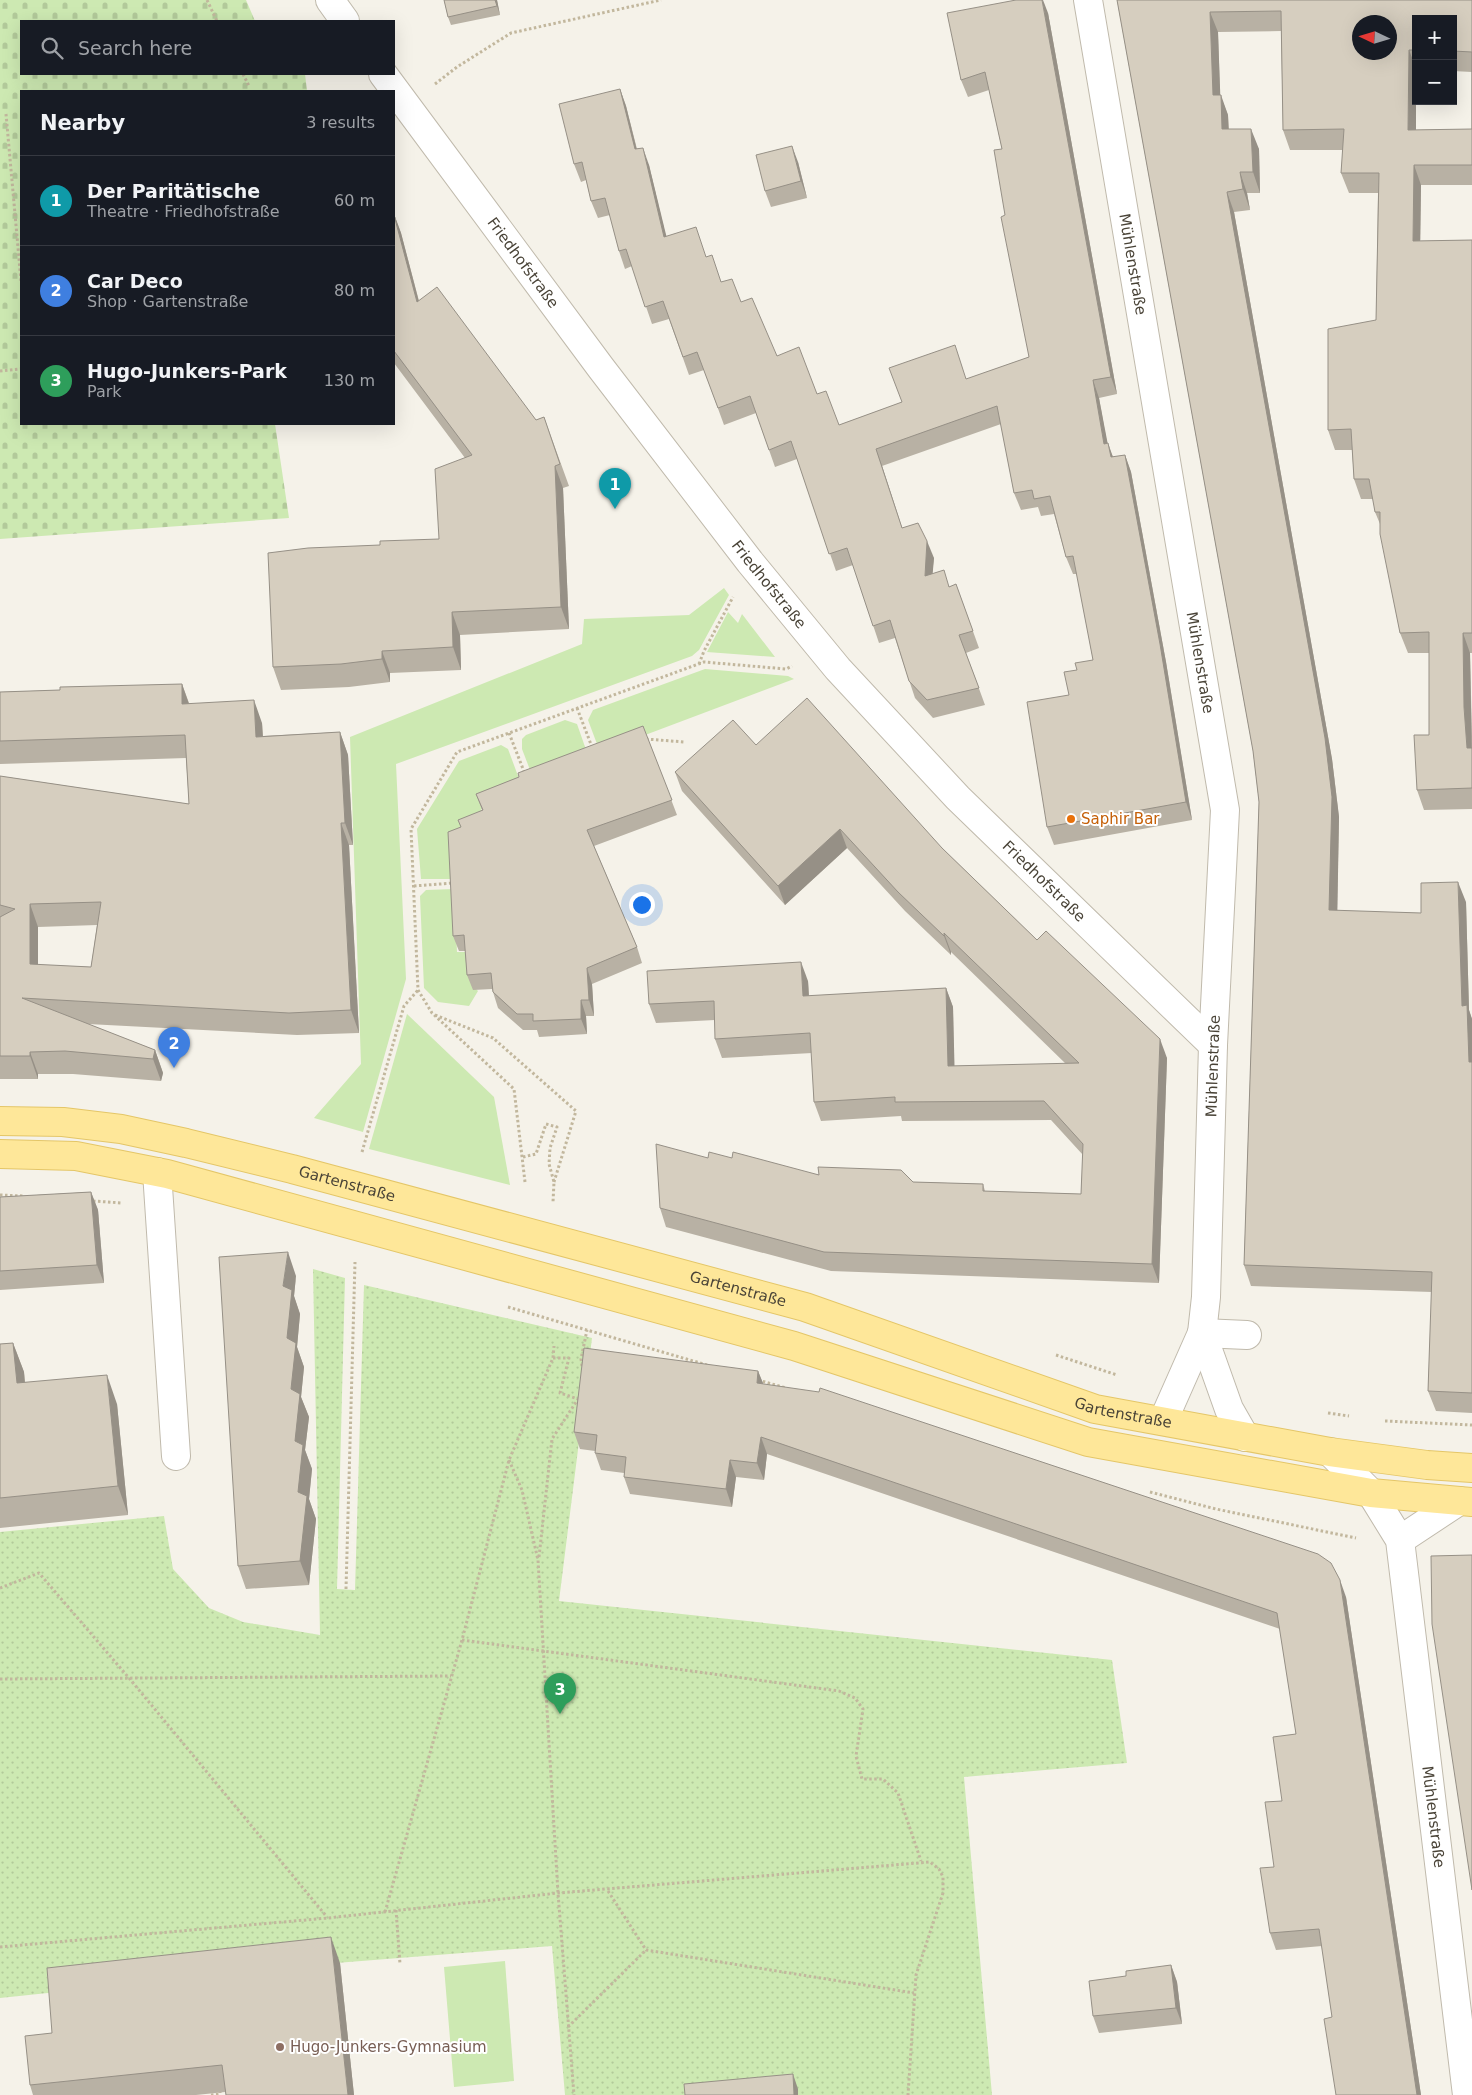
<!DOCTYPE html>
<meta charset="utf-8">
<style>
:root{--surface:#171b24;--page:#242831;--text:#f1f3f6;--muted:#9ea1a6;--line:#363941;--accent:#fa481b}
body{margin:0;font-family:"DejaVu Sans",sans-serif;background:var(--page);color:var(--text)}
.controls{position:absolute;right:15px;top:15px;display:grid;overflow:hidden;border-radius:0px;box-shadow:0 5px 20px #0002}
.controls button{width:45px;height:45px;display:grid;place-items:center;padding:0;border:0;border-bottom:1px solid var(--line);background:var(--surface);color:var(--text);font:25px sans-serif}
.compass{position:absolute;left:1352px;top:15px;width:45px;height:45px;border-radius:50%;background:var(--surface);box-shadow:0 5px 20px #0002;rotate:274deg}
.you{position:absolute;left:641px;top:904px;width:18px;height:18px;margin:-12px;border:4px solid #fff;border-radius:50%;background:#1a73e8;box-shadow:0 0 0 8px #1a73e833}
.badge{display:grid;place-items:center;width:32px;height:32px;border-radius:50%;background:var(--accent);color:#fff;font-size:16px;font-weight:700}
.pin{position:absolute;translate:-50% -41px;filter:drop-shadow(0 1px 2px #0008)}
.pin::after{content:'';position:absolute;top:26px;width:18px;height:15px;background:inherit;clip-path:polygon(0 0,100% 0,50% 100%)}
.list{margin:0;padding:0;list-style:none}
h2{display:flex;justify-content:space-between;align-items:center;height:65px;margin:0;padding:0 20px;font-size:21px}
h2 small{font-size:16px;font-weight:400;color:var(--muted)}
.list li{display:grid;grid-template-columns:32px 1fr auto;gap:15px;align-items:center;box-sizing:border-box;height:90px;padding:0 20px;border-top:1px solid var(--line)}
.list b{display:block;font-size:19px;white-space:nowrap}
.list p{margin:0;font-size:16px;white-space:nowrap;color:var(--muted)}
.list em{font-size:16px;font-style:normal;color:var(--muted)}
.icon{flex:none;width:28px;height:28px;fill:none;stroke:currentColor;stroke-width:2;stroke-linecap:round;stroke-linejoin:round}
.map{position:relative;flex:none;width:1472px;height:2095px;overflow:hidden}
.search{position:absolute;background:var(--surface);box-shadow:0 5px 20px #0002;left:20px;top:20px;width:375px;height:55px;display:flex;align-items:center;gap:12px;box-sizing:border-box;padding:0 18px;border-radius:0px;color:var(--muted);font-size:19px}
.panel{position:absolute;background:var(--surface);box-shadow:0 5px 20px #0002;left:20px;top:90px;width:375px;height:335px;border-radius:0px}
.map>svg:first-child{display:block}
</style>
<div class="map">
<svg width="1472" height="2095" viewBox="0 0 1472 2095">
<defs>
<pattern id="cemetery-stones" width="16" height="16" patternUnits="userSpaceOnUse" patternTransform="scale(1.25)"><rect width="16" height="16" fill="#cde9b2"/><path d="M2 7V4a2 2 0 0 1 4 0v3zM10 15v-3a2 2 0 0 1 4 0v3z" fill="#b2c99a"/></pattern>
<pattern id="park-dots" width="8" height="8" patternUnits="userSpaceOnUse" patternTransform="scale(1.25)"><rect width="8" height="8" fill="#cde9b2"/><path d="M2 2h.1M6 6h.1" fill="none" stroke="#b2c99a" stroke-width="1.8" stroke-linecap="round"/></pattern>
</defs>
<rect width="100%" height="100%" fill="#f5f2e9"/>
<g fill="#cde9b2">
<polygon points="724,588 729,595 699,650 692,656 396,764 406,979 363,1132 314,1118 361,1064 350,737 582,644 584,619 689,615"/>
<polygon points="728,612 738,623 742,614 775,657 707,652"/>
<polygon points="705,669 788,676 794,679 600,752 588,720 593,710"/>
<polygon points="565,720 577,724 590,761 535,783 522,749 522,739 526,735"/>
<polygon points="501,745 508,749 524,792 481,809 487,825 454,879 421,879 417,829 459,761"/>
<polygon points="454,889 457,952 469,952 471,984 478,991 469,1006 438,1002 424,988 420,896 426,890"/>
<polygon points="407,1014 494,1097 510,1185 369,1149"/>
<polygon points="505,1961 514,2081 454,2087 444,1967"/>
</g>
<polygon fill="url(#cemetery-stones)" points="0,0 246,0 255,21 21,21 21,74 305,74 307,91 21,91 21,424 275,424 289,518 0,539"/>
<polygon fill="url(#park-dots)" points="313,1269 345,1278 337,1589 355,1590 364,1285 592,1338 559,1601 1112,1660 1127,1763 964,1777 992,2095 565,2095 552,1946 336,1963 0,1998 0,1532 164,1516 173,1569 209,1608 243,1622 320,1635"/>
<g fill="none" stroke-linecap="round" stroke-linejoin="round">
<defs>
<g id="minor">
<polyline points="330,0 345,21"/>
<path id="s1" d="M1088 0 1225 810 1213 1045 1206 1297 1202 1333 1163 1421"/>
<path id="s2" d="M383 74 601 368 750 562 838 669 958 798 1213 1045"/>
<polyline points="157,1172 176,1456"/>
<polyline points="1202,1333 1229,1409 1245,1437"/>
<polyline points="1202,1333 1247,1335"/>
<path id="s3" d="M1330 1452 1371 1493 1400 1540 1467 2095"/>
<polyline points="1400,1540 1459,1501"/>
</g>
<g id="major">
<path id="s4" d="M0 1121 63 1122 121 1129 186 1143 292 1169 805 1307 1095 1409 1330 1452 1427 1465 1472 1468"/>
<polyline points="0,1154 76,1156 167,1174 794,1346 1088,1442 1371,1493 1472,1502"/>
</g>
</defs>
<use href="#minor" stroke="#c0baac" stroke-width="30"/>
<use href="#major" stroke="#e4c668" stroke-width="30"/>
<g stroke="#c2b79d" stroke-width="3" stroke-dasharray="2.5 2.5" stroke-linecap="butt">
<polyline points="207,0 217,21"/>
<polyline points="243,74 249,86"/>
<polyline points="435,84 457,67 511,33 661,0"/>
<polyline points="6,114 21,281"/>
<polyline points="0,371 21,369"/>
<polyline points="699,664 704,651 733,597"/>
<polyline points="577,708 592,747"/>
<polyline points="509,733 525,774"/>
<polyline points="646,739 684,742"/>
<polyline points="414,886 453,883"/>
<polyline points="435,1015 493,1038 576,1111 554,1182"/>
<polyline points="362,1152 404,1006 418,990"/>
<polyline points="523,1157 536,1154 546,1124 557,1127 550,1148 549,1164 554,1182 553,1202"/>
<polyline points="525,1182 514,1089 432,1013 418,990 411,829 457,752 704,662 786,669 792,666"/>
<polyline points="0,1195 24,1196"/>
<polyline points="93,1201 122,1203"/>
<polyline points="508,1307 707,1365"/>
<polyline points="1056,1355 1117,1375"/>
<polyline points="553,1358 569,1358 560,1393 578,1399"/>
<polyline points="582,1366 581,1359 587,1330"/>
<polyline points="758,1380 786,1388"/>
<polyline points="1328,1413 1349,1416"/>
<polyline points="1385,1421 1472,1425"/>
<polyline points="509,1460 522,1490 538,1560 558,1893 574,2095"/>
<polyline points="1150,1492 1216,1509 1356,1538"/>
<polyline points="539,1557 552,1439 578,1399"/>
<polyline points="0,1588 39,1573 129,1678 327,1917"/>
<polyline points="346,1589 355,1262"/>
<polyline points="462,1640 839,1691 855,1698 863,1709 856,1756 862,1779 883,1779 898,1793 921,1861"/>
<polyline points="0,1679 451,1676"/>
<polyline points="608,1891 646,1950 914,1993"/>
<polyline points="396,1910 400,1964"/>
<polyline points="385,1912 462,1640 509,1460 553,1358 554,1346"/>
<polyline points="0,1947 328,1918 558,1893 930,1862 939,1869 943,1877 943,1893 916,1975 908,2095"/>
<polyline points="568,2027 646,1950"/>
<polyline points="211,2095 220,2094 220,2090"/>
</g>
<use href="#minor" stroke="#fff" stroke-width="28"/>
<use href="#major" stroke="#fee799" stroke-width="28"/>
</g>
<g fill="#b8b1a4" fill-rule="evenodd">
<polygon points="444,0 497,0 500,15 451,25 448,17"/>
<path d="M1117 0H1472V185H1421L1420 241 1472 240V653H1470L1472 736V809L1424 810 1417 790 1429 735V653H1408L1400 633 1380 524 1375 512 1373 499H1361L1354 479 1352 450H1335L1328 430 1376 320 1378 193H1349L1341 173 1343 150H1290L1283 130 1281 31 1218 32 1220 95 1228 115 1229 129 1259 149 1260 193H1247L1250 210 1234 212 1332 759 1339 817 1337 911 1421 913 1466 902 1469 1010 1472 1019V1413L1436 1411 1428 1391 1432 1292 1251 1286 1244 1265 1259 802 1253 751ZM1416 19H1453V71L1472 72V129L1416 130Z"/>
<polygon points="1048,13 1117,394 1099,398 1107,443 1113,457 1125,455 1131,472 1166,662 1192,820 1054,845 1047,827 1069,695 1077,670 1093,660 1077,574 1073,574 1066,557 1054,514 1041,516 1038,507 1021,510 1014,493 1001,424 882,466 902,528 934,558 932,574 950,587 956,584 979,648 966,653 985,705 933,718 915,698 895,638 879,643 853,565 836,571 797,459 775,467 756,413 724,425 704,370 689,375 669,319 652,324 632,266 625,269 619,251 610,215 598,218 591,201 586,180 581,182 574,164 620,89 626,106 637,149 649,165 666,237 706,257 721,282 741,302 777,356 817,394 839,425 1029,357 1005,215 1002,149 989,90 968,97 961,80"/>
<polygon points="798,162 807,198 771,207 765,191"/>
<polygon points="394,214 401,233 419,301 536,420 544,417 569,486 563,488 569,629 460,635 461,670 390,673 390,682 349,687 281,690 273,667 380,545 439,539 465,458 394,363"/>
<path d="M182 684 189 703 262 723 263 736 340 732 348 755 353 845H349L359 1033 297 1035 88 1024 155 1050 163 1073 161 1081 73 1074H38V1079H0V776L189 804 186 758 0 764V692L60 690ZM97 925 91 967 38 965V927Z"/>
<polygon points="643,726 677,815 594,846 637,947 642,963 592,984 594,1016 586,1016 587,1034 539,1037 537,1030 523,1030 498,1008 493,992 492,989 473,990 467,975 465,951 459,951 453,936 461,827 482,810 476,794 519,777"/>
<polygon points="756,745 942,848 1037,940 1167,1058 1159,1283 831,1271 666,1227 660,1208 708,1158 732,1158 819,1175 913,1182 983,1184 985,1191 1081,1194 1083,1155 1051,1120 902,1121 901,1116 821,1121 814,1102 812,1053 722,1058 715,1039 715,1020 656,1023 649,1004 808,981 809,996 946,988 953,1007 954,1066 1066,1064 951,952 951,955 905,911 847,848 785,905 682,791 675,772"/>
<polygon points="91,1192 98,1210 104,1283 0,1290 0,1197"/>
<polygon points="296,1276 294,1296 300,1314 297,1347 304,1367 301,1397 309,1417 305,1450 312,1469 309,1499 316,1519 309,1585 246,1589 238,1566"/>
<polygon points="13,1343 24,1372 25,1382 117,1404 128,1515 0,1528 0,1344"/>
<polygon points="758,1371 763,1384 1346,1597 1421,2095 1336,2095 1332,2017 1322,1946 1276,1950 1270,1933 1274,1867 1282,1801 1296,1734 1280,1629 767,1454 764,1480 736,1477 732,1507 630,1494 624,1477 624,1473 601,1470 595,1453 595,1451 580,1449 574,1432"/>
<polygon points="340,1963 354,2095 226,2095 225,2092 196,2095 33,2095 30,2085 52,2033"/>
<polygon points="1171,1965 1177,1982 1182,2024 1099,2033 1093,2016 1126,1976"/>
</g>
<g fill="#969086">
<polygon points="495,0 497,0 500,15"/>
<polygon points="1042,0 1043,0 1048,13 1117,394 1111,377"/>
<polygon points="1210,12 1218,32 1221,115 1213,95"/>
<polygon points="1409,50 1416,68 1416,150 1408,130"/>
<polygon points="620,89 626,106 641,167 635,149"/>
<polygon points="1221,95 1228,115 1229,149 1222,129"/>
<polygon points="1251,129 1259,149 1260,193 1253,172"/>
<polygon points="792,146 798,162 807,198 801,181"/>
<polygon points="643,148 649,165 671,255 664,237"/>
<polygon points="1414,165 1421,185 1420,261 1413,241"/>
<polygon points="1240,172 1247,193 1250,210 1243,189"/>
<polygon points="1227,192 1234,212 1332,759 1339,817 1337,931 1329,910"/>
<polygon points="394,214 401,233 425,325 417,302"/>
<polygon points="1093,380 1099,398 1111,461 1104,444"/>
<polygon points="1108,443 1114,460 1111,457"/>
<polygon points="876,449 882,466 908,546 902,528"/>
<polygon points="1125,455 1131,472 1166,662 1192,820 1186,802"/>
<polygon points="555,466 563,488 569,629 561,607"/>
<polygon points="927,541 934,558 931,593 925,576"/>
<polygon points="452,612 460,635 461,670 453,647"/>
<polygon points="1463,633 1470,653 1472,761 1467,748 1464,707"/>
<polygon points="382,651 390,673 390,682 382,659"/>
<polygon points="182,684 190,707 182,704"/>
<polygon points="254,700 262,723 264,759 256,737"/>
<polygon points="340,732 348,755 353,845 345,823"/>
<polygon points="341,823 349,845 359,1033 351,1010"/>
<polygon points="840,829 847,848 785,905 778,886"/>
<polygon points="1458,882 1466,902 1469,1010 1472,1019 1472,1070 1469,1062 1462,1006"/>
<polygon points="30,904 38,927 38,987 30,964"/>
<polygon points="944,933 951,952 951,955 944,936"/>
<polygon points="801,962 808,981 810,1015 803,996"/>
<polygon points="587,968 592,984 594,1016 589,1000"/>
<polygon points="946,988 953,1007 955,1085 948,1066"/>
<polygon points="581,1000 586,1016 587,1034 581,1019"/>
<polygon points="1160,1039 1167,1058 1159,1283 1152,1264"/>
<polygon points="155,1050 163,1073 161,1081 153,1059"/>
<polygon points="30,1052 38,1074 38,1079 30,1056"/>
<polygon points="91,1192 98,1210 104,1283 97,1265"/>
<polygon points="288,1252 296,1276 294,1296 300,1314 297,1347 304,1367 301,1397 309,1417 305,1450 312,1469 309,1499 316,1519 309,1585 300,1561 298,1492 283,1286"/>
<polygon points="13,1343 24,1372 27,1412 17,1383"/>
<polygon points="758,1371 765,1388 757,1383"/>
<polygon points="107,1375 117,1404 128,1515 118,1486"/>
<polygon points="761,1437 767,1454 764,1480 757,1463"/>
<polygon points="730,1460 736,1477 732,1507 726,1489"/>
<polygon points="1340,1580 1346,1597 1421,2095 1417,2095"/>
<polygon points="331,1937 340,1963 354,2095 348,2095"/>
<polygon points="1171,1965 1177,1982 1182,2024 1176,2008"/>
<polygon points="793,2074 798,2089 798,2095 794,2095"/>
</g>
<g fill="#d6cebf" stroke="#969086" fill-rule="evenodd">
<polygon points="444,0 495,0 497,6 448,17"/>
<polygon points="1016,0 1042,0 1111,377 1093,380 1104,444 1108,443 1111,457 1125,455 1160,644 1186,802 1047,827 1027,702 1069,695 1064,672 1077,670 1075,663 1093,660 1073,556 1066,557 1050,496 1034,499 1032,490 1014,493 997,406 876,449 902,528 918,523 927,541 925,576 944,570 949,587 956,584 973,631 959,635 979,688 927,700 909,681 890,620 873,626 847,548 829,554 791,441 769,450 750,396 718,408 697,352 683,357 663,301 645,307 626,249 619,251 605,198 591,201 582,162 574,164 559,104 620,89 635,149 643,148 664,237 696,227 706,257 712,255 721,282 732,279 741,302 752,298 777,356 799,347 817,394 826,391 839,425 902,402 889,368 955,345 966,379 1029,357 1001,217 1005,215 994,150 1002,149 985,72 961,80 947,13"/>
<path d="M1117 0H1472V165H1414L1413 241 1472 240V633H1463L1464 707 1467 748H1472V788L1417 790 1414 735H1429V632L1400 633 1380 534V512H1375L1369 479H1354L1351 429 1328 430V329L1376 320 1379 173H1341L1344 129 1283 130 1281 11 1210 12 1213 95H1221L1222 129H1251L1253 172H1240L1243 189 1227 192 1325 738 1332 797 1329 910 1421 913V883L1458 882 1462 1006 1467 1005 1469 1062H1472V1393L1428 1391 1432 1272 1244 1265 1259 802 1253 751ZM1416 19H1453V51L1472 52V129L1408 130 1409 50H1416ZM1360 22H1390V52H1360Z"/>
<polygon points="792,146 801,181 765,191 756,155"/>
<polygon points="394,215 417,302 437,287 536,420 544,417 560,464 555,466 561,607 452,612 453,647 382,651 382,659 341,664 273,667 268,553 308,548 380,545 380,541 439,539 435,469 472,455 394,351"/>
<path d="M182 684V704L254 700 256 737 340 732 345 823H341L351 1010 289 1013 22 998 155 1050 153 1059 65 1051 30 1052V1056H0V917L15 909 0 905V776L189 804 185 735 0 741V692L60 690V687ZM101 902 91 967 30 964V904Z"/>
<polygon points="807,698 942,848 1037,940 1046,931 1160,1039 1152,1264 824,1252 660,1208 656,1144 708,1158 709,1152 732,1158 733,1152 819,1175 818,1167 901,1170 913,1182 983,1184 983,1191 1081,1194 1083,1144 1044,1101 895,1102 895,1097 814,1102 810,1033 715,1039 714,1001 649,1004 647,971 801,962 803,996 946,988 948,1066 1079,1063 944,933 944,936 898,892 840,829 778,886 675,772 733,720 756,745"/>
<polygon points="643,726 672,800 587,830 637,947 587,968 589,1000 581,1000 581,1019 533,1021 533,1014 517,1014 493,992 491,973 467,975 464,935 453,936 448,832 461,827 458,820 483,810 476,794 519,777 518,773"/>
<polygon points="91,1192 97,1265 0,1271 0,1197"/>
<polygon points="288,1252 283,1286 292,1290 287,1338 296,1343 291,1389 300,1394 295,1441 303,1445 298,1492 307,1496 300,1561 238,1566 219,1257"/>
<polygon points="13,1343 17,1383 107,1375 118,1486 0,1498 0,1344"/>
<polygon points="584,1348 758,1371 757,1383 819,1392 820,1388 1318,1554 1331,1563 1340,1580 1417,2095 1336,2095 1324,2019 1332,2017 1319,1929 1270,1933 1260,1868 1274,1867 1265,1802 1282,1801 1273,1737 1296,1734 1277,1613 761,1437 757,1463 730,1460 726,1489 624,1477 626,1457 595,1453 597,1435 574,1432"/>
<polygon points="1472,1555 1472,1890 1432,1624 1431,1556"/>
<polygon points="331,1937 348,2095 226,2095 222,2065 30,2085 25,2036 52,2033 47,1968"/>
<polygon points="1171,1965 1176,2008 1093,2016 1089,1981 1126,1976 1126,1971"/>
<polygon points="793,2074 794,2095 685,2095 684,2084"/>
</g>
<circle fill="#e8710a" stroke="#fff" stroke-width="2" cx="1071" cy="819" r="5"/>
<circle fill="#8d6e63" stroke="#fff" stroke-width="2" cx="280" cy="2047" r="5"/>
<g text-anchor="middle" stroke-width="4" stroke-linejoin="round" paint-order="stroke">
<g font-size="15" fill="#494337" stroke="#fff">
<text dy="5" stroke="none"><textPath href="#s2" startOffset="235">Friedhofstraße</textPath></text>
<text dy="5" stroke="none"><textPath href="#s1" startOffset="268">Mühlenstraße</textPath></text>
<text dy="5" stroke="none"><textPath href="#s2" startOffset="640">Friedhofstraße</textPath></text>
<text dy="5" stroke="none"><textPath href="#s1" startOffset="672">Mühlenstraße</textPath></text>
<text dy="5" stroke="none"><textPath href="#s2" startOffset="1045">Friedhofstraße</textPath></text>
<text transform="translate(1213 1066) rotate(-88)" y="5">Mühlenstraße</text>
<text dy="5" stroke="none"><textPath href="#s4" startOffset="354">Gartenstraße</textPath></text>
<text dy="5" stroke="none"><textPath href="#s4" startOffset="759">Gartenstraße</textPath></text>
<text dy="5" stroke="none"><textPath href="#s4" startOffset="1164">Gartenstraße</textPath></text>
<text dy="5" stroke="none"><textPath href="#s3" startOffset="392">Mühlenstraße</textPath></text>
</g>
<g font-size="15" fill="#c56008" stroke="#fff" text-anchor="start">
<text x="1081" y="824">Saphir Bar</text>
</g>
<g font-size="15" fill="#785e54" stroke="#fff" text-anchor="start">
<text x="290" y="2052">Hugo-Junkers-Gymnasium</text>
</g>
</g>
</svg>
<div class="controls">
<button>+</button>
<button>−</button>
</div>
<svg class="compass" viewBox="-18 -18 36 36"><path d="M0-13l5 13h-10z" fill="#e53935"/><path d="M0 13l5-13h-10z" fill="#9ea1a6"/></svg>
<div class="you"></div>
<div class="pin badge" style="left:615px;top:509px;background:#0f9aa8">1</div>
<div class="pin badge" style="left:174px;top:1068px;background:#3f7fe0">2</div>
<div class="pin badge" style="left:560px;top:1714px;background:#2e9e5b">3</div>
<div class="search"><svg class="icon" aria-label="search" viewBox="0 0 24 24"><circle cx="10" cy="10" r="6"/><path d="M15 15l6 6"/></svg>Search here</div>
<section class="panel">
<h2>Nearby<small>3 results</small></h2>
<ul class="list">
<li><span class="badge" style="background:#0f9aa8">1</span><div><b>Der Paritätische</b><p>Theatre · Friedhofstraße</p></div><em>60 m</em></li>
<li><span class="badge" style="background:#3f7fe0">2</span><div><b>Car Deco</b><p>Shop · Gartenstraße</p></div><em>80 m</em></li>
<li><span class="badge" style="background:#2e9e5b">3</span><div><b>Hugo-Junkers-Park</b><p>Park</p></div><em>130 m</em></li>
</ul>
</section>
</div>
